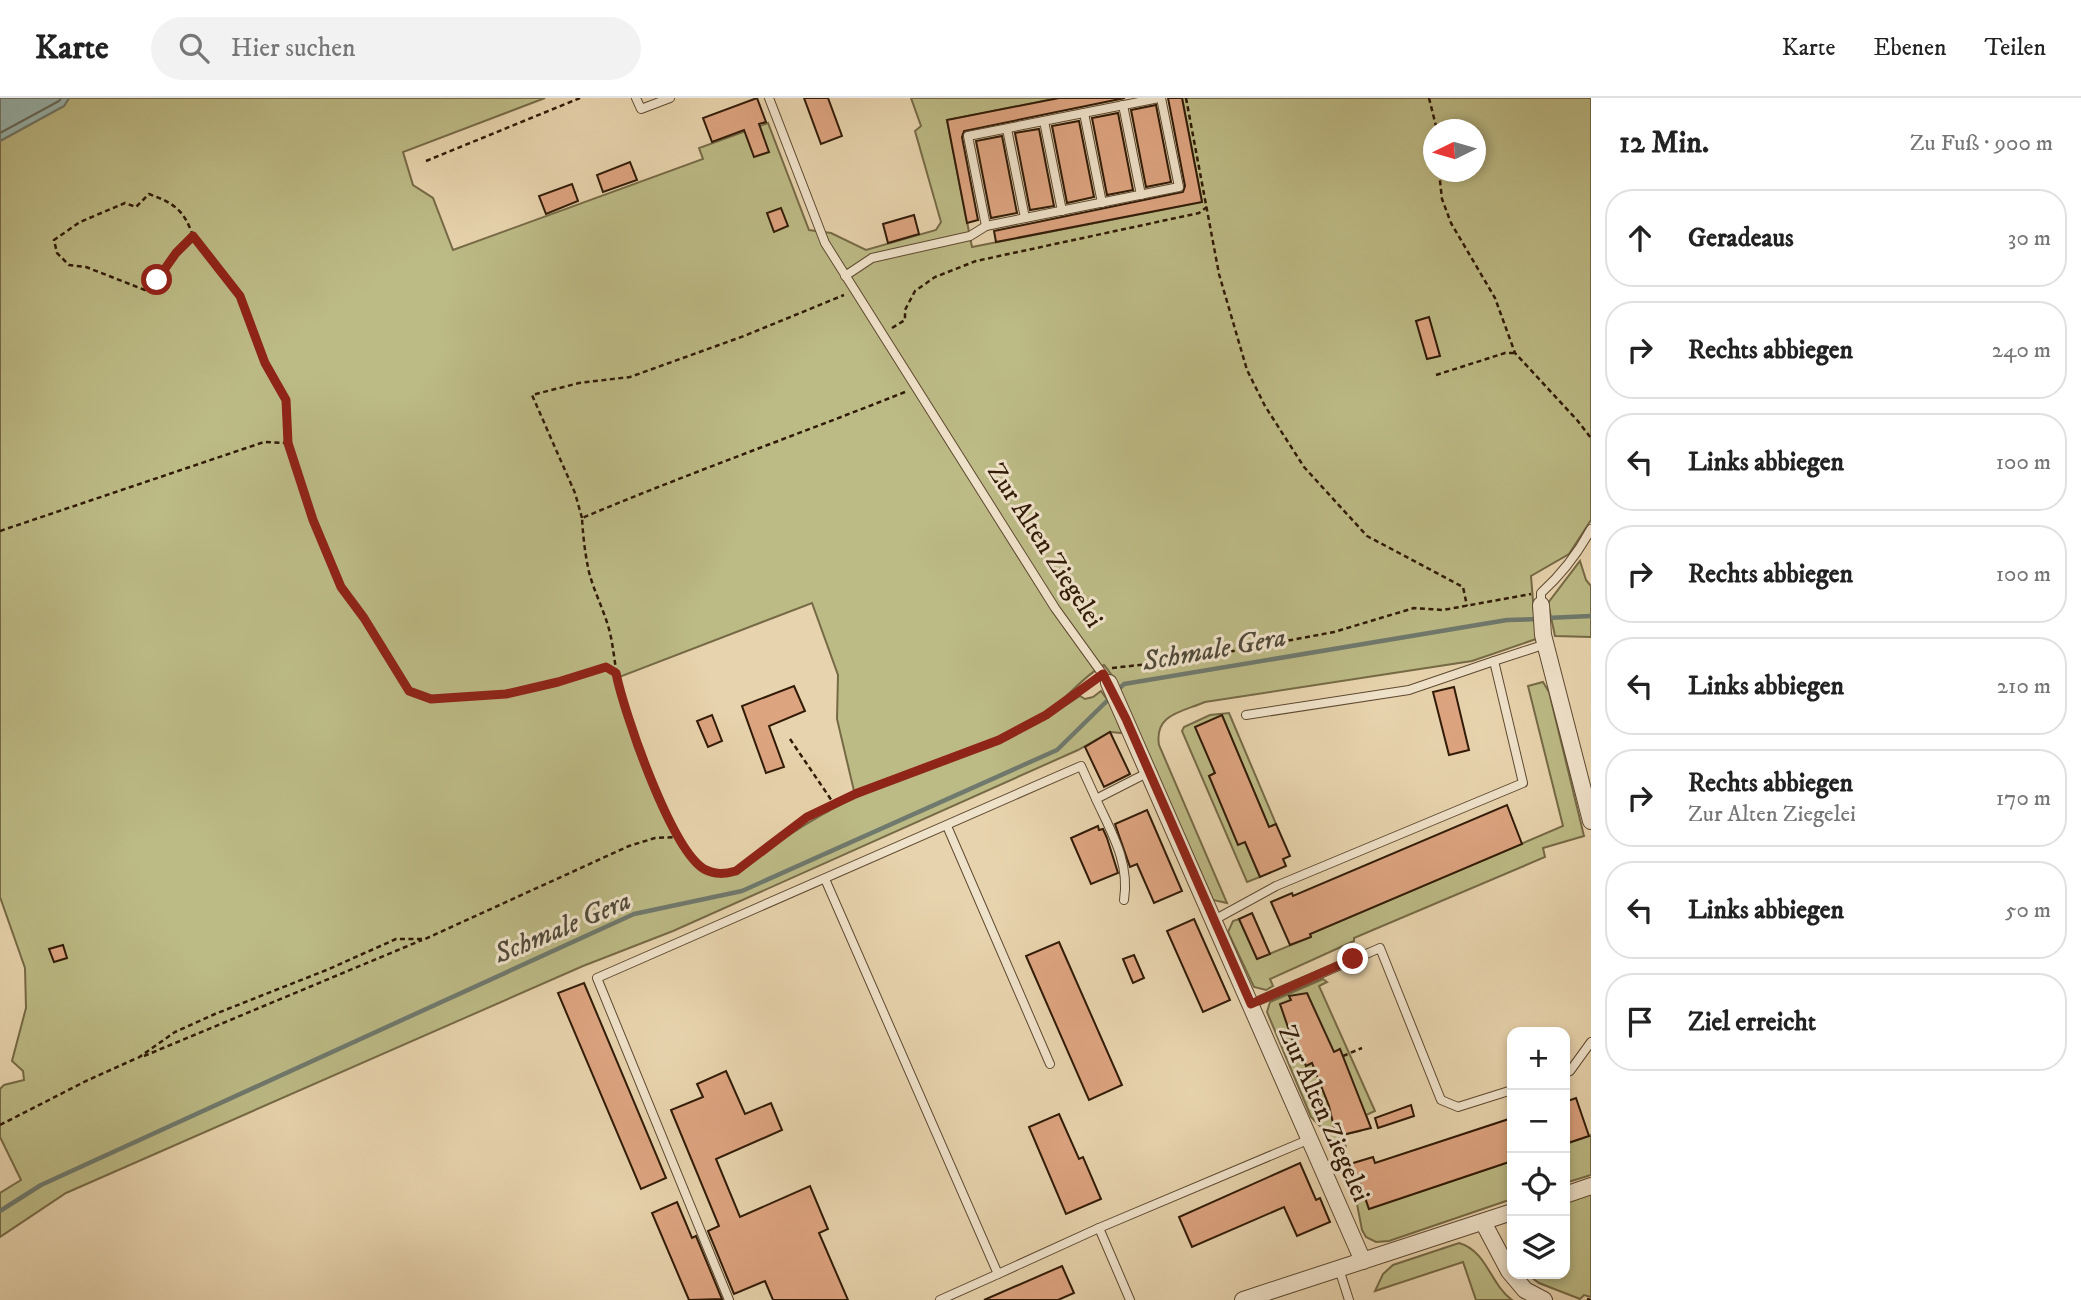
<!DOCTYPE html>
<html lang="de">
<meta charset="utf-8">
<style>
:root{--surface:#fff;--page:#f2f2f2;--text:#222;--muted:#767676;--line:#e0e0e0}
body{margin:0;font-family:"IM FELL DW Pica",serif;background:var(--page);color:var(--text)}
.controls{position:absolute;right:21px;bottom:21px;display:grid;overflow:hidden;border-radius:14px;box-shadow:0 4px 10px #0003}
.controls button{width:63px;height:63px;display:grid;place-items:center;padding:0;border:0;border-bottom:2px solid var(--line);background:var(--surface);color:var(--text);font:35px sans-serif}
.compass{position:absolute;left:1423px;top:21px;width:63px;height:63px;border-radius:50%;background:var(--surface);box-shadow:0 4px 10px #0003;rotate:265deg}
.stop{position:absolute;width:21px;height:21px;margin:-16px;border:5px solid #8f2418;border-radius:50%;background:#fff}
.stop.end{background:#8f2418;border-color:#fff;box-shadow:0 2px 7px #0008}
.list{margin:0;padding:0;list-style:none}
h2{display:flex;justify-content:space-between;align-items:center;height:91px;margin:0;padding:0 28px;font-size:30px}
h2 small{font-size:23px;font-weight:400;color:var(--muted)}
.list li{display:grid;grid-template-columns:46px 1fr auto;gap:21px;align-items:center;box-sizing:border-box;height:98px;margin:0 14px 14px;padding:0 14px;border:2px solid var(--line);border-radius:28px}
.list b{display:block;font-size:26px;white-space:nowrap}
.list p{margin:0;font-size:23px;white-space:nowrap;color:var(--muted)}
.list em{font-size:23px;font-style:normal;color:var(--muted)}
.icon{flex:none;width:38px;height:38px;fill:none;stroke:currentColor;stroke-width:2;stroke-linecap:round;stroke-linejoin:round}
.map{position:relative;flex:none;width:1591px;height:1202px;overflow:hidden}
header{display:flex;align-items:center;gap:42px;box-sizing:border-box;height:98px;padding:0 35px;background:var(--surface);border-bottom:2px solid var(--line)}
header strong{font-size:33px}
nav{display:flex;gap:38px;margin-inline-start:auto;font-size:24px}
.search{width:490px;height:63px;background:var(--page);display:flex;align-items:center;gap:18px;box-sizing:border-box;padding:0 24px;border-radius:38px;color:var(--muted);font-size:26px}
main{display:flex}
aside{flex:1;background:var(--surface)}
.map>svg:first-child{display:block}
</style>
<header>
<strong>Karte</strong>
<div class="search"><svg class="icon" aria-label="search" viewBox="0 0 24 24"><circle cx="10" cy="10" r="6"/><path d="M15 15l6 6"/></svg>Hier suchen</div>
<nav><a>Karte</a><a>Ebenen</a><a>Teilen</a></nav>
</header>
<main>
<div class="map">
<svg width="1591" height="1202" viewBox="0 0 1591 1202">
<rect width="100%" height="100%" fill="#e7d3ad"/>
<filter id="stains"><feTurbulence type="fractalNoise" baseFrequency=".00286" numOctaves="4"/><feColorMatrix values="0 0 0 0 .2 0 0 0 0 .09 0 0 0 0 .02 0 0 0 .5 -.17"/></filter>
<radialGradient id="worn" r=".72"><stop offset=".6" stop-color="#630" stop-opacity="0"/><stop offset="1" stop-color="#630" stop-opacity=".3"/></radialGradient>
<g fill="#bcba85" stroke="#766a46" stroke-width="2" fill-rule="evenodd">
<path d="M69 0H545L403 54 413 87 433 100 453 152 703 61 699 50 768 25 809 132 831 135 866 152 936 132 941 124 915 33 921 28 911 0H1059L947 22 972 149 1202 104 1182 0H1591V422L1569 456 1531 478 1536 541 1472 563 1205 604C1182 614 1154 616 1159 647L1227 805 1213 802C1189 747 1164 694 1140 639 1128 614 1122 588 1104 567 1081 579 1065 604 1041 618 982 650 917 670 854 693L837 621 838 577 812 505 619 579 636 641 634 647C647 678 674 755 703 773 713 779 725 777 735 774 775 747 813 718 857 699 933 666 1011 645 1080 598L1085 601 1093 599 1101 593 1111 607 1122 635 1110 634 1078 652 673 833 583 868 66 1095 0 1139V1095L21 1082 0 1039V991L4 987 24 982 23 973 12 963 26 910 25 870 0 799V43L64 8ZM1434 32H1476V74H1434Z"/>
<polygon points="1580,463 1586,482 1591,488 1591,539 1555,538 1548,505"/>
<polygon points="1543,584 1549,594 1584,738 1543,750 1545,759 1354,840 1354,843 1270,881 1273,888 1266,892 1254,889 1228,834 1233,823 1239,821 1257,861 1311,839 1310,836 1563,728 1528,588"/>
<polygon points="1229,615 1276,726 1269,729 1222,618 1196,629 1215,675 1209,678 1245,744 1260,779 1247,784 1182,633 1184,629 1210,617"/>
<polygon points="1323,881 1327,884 1319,888 1375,1013 1366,1017 1369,1025 1359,1029 1360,1033 1342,1037 1346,1049 1333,1053 1324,1032 1311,1019 1267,914 1270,904"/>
<polygon points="1591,1037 1591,1077 1565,1085 1565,1046"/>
<polygon points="1349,1062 1355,1079 1358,1079 1369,1111 1512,1063 1512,1101 1389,1143 1376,1144 1366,1139 1362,1132 1357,1106 1339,1067"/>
<polygon points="1591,1096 1591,1199 1584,1197 1580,1201 1539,1185 1527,1176 1565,1176 1565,1105"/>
<path d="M1459 1145C1487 1153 1490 1186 1512 1202H1476L1463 1164 1375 1193 1383 1176 1393 1167Z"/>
</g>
<polygon fill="#98b7b1" stroke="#6f796d" stroke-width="2" points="0,0 69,0 64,8 0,43"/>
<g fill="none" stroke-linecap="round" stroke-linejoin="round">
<polyline stroke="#64695c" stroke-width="2" points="0,35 59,3 61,0"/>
<g stroke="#6f796d" stroke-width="4.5">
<polyline points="1546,520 1591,518"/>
<polyline points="1117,593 1124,586 1507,522 1538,521"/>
<polyline points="0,1113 41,1087 634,816 742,793 1057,652 1111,599"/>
</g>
</g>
<g fill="#dda480" stroke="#311b07" stroke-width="2">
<polygon points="757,0 766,24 759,26 769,54 754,59 744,32 712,44 703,20"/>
<polygon points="804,0 828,0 842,38 821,46"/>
<polygon points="1059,0 1125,0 964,33 962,39 978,122 967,125 947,22"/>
<polygon points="1168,0 1182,0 1202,104 996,144 994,133 1183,94 1185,88"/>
<polygon points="1156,7 1171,84 1146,89 1131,12"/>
<polygon points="1118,15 1133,92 1107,97 1092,20"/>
<polygon points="1079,23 1094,99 1067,105 1052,28"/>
<polygon points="1039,31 1054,108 1030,112 1015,35"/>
<polygon points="1002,38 1017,115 991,120 976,43"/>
<polygon points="630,64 637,82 603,94 597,77"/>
<polygon points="572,86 578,103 546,116 539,98"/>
<polygon points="781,110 788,128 774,134 767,115"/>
<polygon points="914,117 919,136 888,145 883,126"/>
<polygon points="1429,219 1440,258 1427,261 1416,223"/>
<polygon points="794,588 805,613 769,628 784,669 766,675 742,608"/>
<polygon points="1454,589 1469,652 1449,657 1433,594"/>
<polygon points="712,617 722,643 708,649 697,623"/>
<polygon points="1222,617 1269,729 1276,726 1290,758 1283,761 1286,768 1260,779 1245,744 1238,747 1209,678 1215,675 1195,629"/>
<polygon points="1110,634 1130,676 1104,689 1085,649"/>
<polygon points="1507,707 1522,746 1310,836 1311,839 1290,847 1271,804 1292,795 1293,798"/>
<polygon points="1147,712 1182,793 1154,805 1137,766 1130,769 1115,726"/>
<polygon points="1098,728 1099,732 1103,731 1107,740 1118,775 1091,786 1071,740"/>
<polygon points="1252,815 1270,856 1257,861 1239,821"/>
<polygon points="1194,821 1230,902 1203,914 1167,833"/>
<polygon points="1059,844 1122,987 1089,1002 1026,858"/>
<polygon points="63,847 67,860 54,864 49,851"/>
<polygon points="1134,857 1144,880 1133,885 1123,861"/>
<polygon points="584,885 666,1080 641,1091 558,895"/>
<polygon points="1307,895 1334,954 1340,951 1371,1030 1342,1037 1338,1027 1334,1029 1329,1008 1312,965 1306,968 1295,940 1292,941 1280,906 1291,902 1289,898"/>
<polygon points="726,973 745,1016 771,1005 782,1032 716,1061 740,1119 810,1088 828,1131 819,1135 848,1202 773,1202 765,1183 734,1196 708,1133 719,1128 671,1012 703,999 697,986"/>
<polygon points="1576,1000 1589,1038 1565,1046 1565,1004"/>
<polygon points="1411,1007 1414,1018 1378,1030 1375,1020"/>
<polygon points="1059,1016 1079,1061 1083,1059 1101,1101 1066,1116 1029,1029"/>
<polygon points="1512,1020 1512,1063 1369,1111 1358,1079 1355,1080 1350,1066 1373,1059 1375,1065"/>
<polygon points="1300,1065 1316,1102 1320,1100 1330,1124 1297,1138 1284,1109 1192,1149 1179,1119"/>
<polygon points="677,1104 692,1140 696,1138 722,1201 689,1202 652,1115"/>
<polygon points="1062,1168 1074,1195 1058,1202 984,1202"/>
</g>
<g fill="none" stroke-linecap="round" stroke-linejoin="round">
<defs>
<g id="service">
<polyline points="636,0 641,11 670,0"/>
<polyline points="769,0 825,145 1055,510 1109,585"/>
<polyline points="1123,7 1141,97"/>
<polyline points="1084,15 1102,105"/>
<polyline points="1044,23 1062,113"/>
<polyline points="1007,31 1025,120"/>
<polyline points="986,128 968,38 1159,0"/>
<polyline points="845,178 872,160 970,138 986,128 1179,89 1161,0"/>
<path d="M1541 507V495C1562 476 1578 455 1591 431"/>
<polyline points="1494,563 1546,546"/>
<path d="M1096 701C1111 734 1130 764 1124 802"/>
<polyline points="947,728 1050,966"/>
<polyline points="825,781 998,1176 940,1202"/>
<polyline points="1214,822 1276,788 1523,685 1494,563 1409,592 1246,617"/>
<polyline points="1251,906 1380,850 1441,1002 1458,1009 1512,992"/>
<polyline points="1565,975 1570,973 1591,944"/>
<polyline points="1099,1130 1130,1202"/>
<polyline points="1339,1171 1349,1202"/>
<polyline points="998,1176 1099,1130 1310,1041"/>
<polyline points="729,1202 597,880 1081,668 1096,701 1149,674"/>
</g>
<g id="minor">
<polyline points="1541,507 1543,537 1591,723"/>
<polyline points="1109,585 1363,1163"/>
<polyline points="1565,1097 1591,1088"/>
<polyline points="1483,1124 1509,1173 1525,1192 1544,1202"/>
<polyline points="1243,1202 1512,1114"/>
</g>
</defs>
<use href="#service" stroke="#5e4930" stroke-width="10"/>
<use href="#minor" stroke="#5e4930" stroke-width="18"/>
<g stroke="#311b07" stroke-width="2.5" stroke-dasharray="5 3.5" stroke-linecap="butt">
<polyline points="1186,0 1219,176 1247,272 1265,308 1304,369 1367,438 1463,489 1467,508"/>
<polyline points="1429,0 1437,32"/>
<polyline points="426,63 580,0"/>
<polyline points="1439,74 1442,101 1451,125 1495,200 1515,255 1577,322 1591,340"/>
<path d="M193 138C184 112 174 105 149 96L136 109 125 105 80 124 54 142 57 155 69 167 86 169 145 192C163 176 176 155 193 138L240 198 265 265 286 302 288 344"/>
<polyline points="892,230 905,222 905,212 915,193 935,179 976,163 1199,115 1207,109"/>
<polyline points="1436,277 1505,255 1515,255"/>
<path d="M905 294C797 337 689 375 582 420 583 438 585 456 589 474 594 494 605 514 610 535 614 552 615 570 619 588 627 625 673 753 705 771 715 777 725 777 735 773L807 719 855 696 999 642 1047 617 1095 582"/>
<polyline points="582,420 575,395 532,297 579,285 630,279 744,238 844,197"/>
<polyline points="0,433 264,344 288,345 312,422 341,489 364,520 409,593 431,601 506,595 557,584 606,569 616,575"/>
<polyline points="1112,570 1185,562 1334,534 1414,510 1443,512 1531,496"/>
<polyline points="790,641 834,706"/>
<polyline points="144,958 422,842"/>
<polyline points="1343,958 1362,950"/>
<polyline points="138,960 175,934 215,916 329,871 396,841 425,841 629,748 655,740 677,739"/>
<polyline points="1298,979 1314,972"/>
<polyline points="0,1027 86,983 137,960"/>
<polyline points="1587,1201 1591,1202"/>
</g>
<use href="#service" stroke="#efe2ca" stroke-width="8"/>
<use href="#minor" stroke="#efe2ca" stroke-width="16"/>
</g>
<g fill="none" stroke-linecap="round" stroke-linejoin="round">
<path stroke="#8f2418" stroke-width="9" d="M157 182 176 155 193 138 240 198 265 265 286 302 288 345 313 422 341 489 364 520 409 593 431 601 506 596 558 584 606 569 616 575C624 615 671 751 704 771 715 777 725 776 736 773L807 719 855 696 999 642 1046 617 1103 576 1126 621 1251 906 1353 861"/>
</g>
<g text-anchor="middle" stroke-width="6" stroke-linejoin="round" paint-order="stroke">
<g font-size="26" fill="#311b07" stroke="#efe2ca">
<text transform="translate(1046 447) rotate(57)" y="9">Zur Alten Ziegelei</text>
<text transform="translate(1325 1015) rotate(66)" y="9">Zur Alten Ziegelei</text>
</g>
<g font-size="28" font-style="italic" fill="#504a3a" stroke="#efe2ca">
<text transform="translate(1214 550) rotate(-10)" y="10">Schmale Gera</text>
<text transform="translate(562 828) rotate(-23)" y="10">Schmale Gera</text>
</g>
</g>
<rect width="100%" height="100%" filter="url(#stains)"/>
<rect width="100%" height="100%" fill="url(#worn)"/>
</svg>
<div class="controls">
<button>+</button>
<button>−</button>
<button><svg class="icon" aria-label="locate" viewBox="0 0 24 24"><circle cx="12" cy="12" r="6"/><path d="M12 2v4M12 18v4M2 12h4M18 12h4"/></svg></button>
<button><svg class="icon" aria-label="layers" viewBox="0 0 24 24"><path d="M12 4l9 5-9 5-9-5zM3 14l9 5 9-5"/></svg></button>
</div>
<svg class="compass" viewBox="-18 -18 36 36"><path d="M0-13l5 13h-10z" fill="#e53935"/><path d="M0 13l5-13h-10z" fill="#767676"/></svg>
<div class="stop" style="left:157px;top:182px"></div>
<div class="stop end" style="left:1353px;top:861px"></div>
</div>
<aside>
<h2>12 Min.<small>Zu Fuß · 900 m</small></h2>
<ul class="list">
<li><svg class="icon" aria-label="ahead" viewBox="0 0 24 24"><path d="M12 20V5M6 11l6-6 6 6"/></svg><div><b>Geradeaus</b></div><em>30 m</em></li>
<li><svg class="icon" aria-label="right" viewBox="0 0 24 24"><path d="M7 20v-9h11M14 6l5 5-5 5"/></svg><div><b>Rechts abbiegen</b></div><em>240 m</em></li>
<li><svg class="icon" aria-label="left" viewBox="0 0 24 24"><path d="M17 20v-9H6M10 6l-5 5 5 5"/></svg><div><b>Links abbiegen</b></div><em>100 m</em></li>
<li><svg class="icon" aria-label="right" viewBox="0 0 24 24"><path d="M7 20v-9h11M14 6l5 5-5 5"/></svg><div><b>Rechts abbiegen</b></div><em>100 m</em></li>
<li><svg class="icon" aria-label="left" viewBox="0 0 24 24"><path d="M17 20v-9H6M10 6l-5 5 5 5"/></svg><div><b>Links abbiegen</b></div><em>210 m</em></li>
<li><svg class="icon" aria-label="right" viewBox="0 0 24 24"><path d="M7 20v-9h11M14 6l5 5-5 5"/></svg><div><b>Rechts abbiegen</b><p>Zur Alten Ziegelei</p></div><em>170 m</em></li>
<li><svg class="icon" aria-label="left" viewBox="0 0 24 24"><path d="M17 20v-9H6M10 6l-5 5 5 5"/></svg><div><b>Links abbiegen</b></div><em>50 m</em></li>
<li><svg class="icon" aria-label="arrive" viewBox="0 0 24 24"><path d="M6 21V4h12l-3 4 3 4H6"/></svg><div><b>Ziel erreicht</b></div></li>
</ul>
</aside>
</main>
